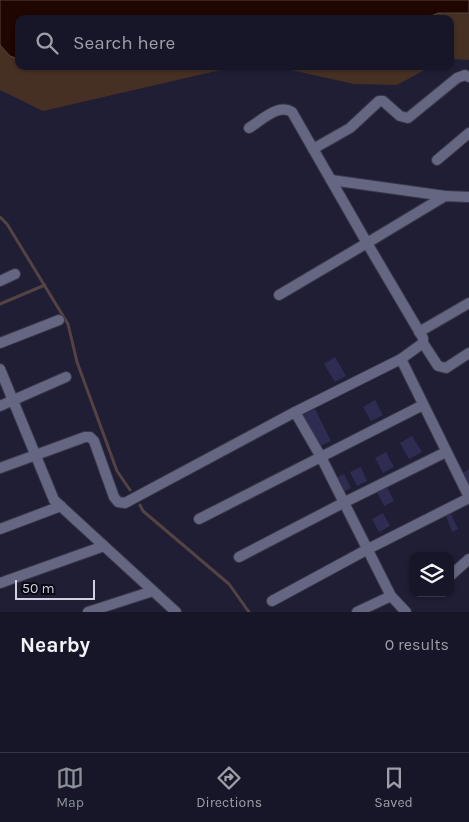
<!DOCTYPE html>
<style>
:root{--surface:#171628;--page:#242334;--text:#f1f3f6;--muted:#9e9fa8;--line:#363545;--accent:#8c9099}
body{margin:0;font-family:Karla,sans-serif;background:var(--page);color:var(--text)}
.controls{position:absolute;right:15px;bottom:15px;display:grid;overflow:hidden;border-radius:10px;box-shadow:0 1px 4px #0004}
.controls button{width:45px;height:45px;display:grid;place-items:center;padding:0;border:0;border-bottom:1px solid var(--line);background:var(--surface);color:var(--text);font:25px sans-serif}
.scale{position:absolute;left:15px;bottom:12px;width:80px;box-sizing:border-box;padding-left:5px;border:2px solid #d0d1e0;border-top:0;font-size:14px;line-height:18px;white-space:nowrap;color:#d0d1e0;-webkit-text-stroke:4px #0a0a14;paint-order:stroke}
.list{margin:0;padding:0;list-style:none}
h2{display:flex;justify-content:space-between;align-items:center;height:65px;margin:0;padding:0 20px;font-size:21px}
h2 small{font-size:16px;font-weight:400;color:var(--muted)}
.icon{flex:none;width:28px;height:28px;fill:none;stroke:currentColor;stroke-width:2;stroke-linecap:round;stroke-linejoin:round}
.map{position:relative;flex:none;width:469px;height:612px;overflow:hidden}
.search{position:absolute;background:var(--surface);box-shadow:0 1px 4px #0004;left:15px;right:15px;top:15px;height:55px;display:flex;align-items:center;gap:12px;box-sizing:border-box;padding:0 18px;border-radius:10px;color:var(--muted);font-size:19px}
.sheet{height:140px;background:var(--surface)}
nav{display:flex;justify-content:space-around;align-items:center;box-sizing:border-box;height:70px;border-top:1px solid var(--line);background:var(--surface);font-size:14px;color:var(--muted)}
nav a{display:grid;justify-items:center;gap:2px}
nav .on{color:var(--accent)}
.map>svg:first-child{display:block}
</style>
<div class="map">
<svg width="469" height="612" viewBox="0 0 469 612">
<rect width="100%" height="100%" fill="#1f1e35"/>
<g fill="#463023">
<polygon points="0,0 469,0 469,60 450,59 450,19 19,19 19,66 238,66 43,111 0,90"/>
<polygon points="273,66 432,66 397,85 354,84"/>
</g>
<polygon fill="#1f0600" stroke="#544343" points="0,0 469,0 469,13 438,13 424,19 254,19 234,17 225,19 19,19 19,59 10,56 0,45"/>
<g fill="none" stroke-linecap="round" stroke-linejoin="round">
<g stroke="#544343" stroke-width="3">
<polyline points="0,217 7,224 68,324 77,362 117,471 130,490"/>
<polyline points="0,304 45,285"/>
<polyline points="140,505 143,511 229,584 249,612"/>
</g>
</g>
<g fill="#2e2d51">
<polygon points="335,357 346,376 335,382 324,364"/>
<polygon points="375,400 383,415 371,421 363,407"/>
<polygon points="315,409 331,441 318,447 302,415"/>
<polygon points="412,436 422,452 409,459 400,443"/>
<polygon points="386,452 394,467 383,473 375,458"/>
<polygon points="361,467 367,481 357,486 350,472"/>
<polygon points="469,469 469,489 461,474"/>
<polygon points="344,474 351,488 342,493 335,478"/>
<polygon points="387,487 394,501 384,506 377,492"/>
<polygon points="383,513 390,526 379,532 372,519"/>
<polygon points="451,514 458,529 452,532 446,516"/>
</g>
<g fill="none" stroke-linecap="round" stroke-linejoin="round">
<defs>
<g id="street">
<path d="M249 128C261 121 278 103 292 112L367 243 445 196 469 197"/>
<polyline points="313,149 350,128 379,101 383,101 400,116 408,118 457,78 465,75 469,77"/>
<polyline points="437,160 469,133"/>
<polyline points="331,180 445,196"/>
<polyline points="0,281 15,274"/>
<polyline points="279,295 367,243 423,338 423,343 401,359 295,412"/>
<polyline points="419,332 469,303"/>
<polyline points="0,343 59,320"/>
<polyline points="423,343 438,366 446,368 469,353"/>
<polyline points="401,359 469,497"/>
<polyline points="0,369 54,500 176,612"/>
<polyline points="0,406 66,377"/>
<polyline points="0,468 85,437 90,437 94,441 114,497 118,502 125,503 295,412 321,457 391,596 406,612"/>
<polyline points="199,519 423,405"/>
<polyline points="0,529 61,506"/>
<polyline points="239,557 343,503 446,452"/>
<polyline points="450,576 469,559"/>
<polyline points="0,583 104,546"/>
<polyline points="272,601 368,549 469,498"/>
<polyline points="88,612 153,591"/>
<polyline points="357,612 391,596"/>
</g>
</defs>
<use href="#street" stroke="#39384b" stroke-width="12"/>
<use href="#street" stroke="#656681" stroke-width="10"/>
</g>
</svg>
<div class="controls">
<button><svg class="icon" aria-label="layers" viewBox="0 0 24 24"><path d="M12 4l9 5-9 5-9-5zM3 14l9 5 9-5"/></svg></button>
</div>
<div class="scale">50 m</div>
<div class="search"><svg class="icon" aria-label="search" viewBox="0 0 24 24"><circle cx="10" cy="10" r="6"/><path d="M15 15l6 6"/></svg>Search here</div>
</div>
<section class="sheet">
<h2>Nearby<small>0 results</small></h2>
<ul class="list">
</ul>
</section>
<nav>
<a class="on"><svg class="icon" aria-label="map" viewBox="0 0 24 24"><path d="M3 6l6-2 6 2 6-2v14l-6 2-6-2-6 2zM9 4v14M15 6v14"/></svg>Map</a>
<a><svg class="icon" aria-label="directions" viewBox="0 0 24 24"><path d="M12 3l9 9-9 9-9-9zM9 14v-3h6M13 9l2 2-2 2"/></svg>Directions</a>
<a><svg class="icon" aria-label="saved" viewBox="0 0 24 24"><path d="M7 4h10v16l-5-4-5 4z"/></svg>Saved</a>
</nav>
